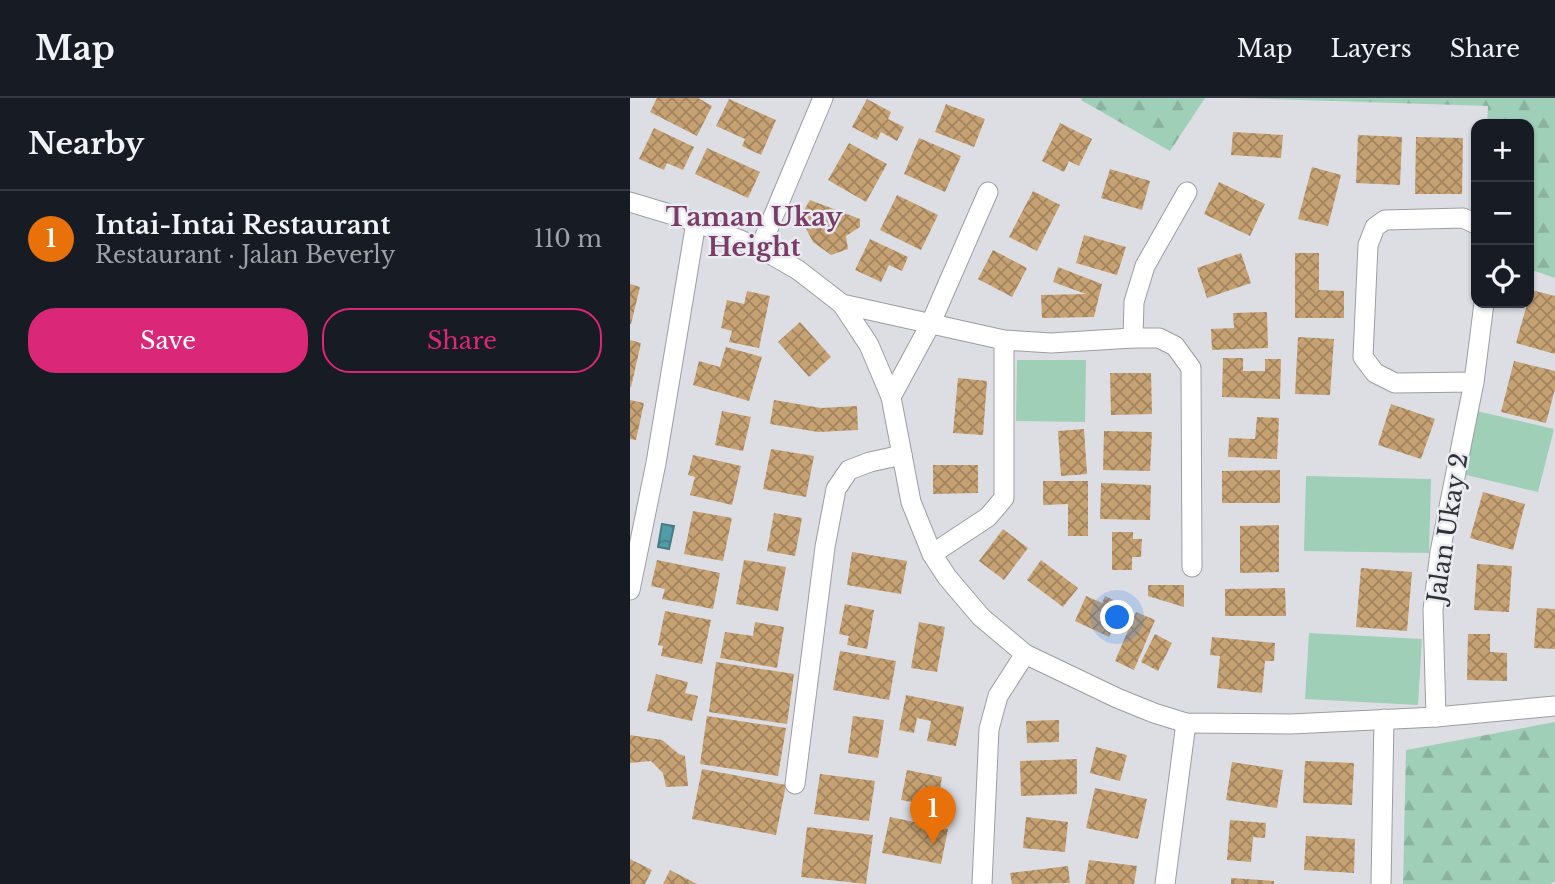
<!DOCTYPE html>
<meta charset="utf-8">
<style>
:root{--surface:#171b24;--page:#20242c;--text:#f1f3f6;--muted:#9ea1a6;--line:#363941;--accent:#db2777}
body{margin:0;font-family:"Libre Baskerville",serif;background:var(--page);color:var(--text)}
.controls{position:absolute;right:21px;top:21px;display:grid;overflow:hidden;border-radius:14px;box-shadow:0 2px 5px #0004}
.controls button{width:63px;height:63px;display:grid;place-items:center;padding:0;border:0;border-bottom:2px solid var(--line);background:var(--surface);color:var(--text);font:35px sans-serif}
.you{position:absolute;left:488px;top:520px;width:24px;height:24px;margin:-18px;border:5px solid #fff;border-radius:50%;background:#1a73e8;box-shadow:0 0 0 10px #1a73e833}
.badge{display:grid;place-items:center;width:46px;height:46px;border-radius:50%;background:var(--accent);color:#fff;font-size:23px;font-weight:700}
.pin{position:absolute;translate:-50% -58px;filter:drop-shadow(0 2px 4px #0008)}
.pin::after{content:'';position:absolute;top:37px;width:24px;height:21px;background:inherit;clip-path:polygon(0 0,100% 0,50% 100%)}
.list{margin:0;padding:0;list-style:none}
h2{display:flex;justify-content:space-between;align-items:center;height:91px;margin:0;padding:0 28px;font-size:30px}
h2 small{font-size:23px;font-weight:400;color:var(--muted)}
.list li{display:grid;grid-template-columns:46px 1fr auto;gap:21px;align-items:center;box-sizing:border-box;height:98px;padding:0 28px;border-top:2px solid var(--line)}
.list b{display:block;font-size:26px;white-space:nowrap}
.list p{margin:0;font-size:23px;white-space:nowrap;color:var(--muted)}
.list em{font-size:23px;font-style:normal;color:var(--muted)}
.actions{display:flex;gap:14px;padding:21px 28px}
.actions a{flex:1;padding:16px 0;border:2px solid var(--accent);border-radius:28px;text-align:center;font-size:24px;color:var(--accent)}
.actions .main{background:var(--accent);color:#fff}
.icon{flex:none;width:38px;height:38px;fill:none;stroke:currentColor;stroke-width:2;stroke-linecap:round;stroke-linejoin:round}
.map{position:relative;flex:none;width:925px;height:786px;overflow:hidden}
header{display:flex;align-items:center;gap:42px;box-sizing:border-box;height:98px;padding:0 35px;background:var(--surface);border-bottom:2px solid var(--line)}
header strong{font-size:33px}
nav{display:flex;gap:38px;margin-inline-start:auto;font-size:24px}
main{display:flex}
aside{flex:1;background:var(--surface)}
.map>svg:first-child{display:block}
</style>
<header>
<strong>Map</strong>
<nav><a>Map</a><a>Layers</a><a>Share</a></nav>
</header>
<main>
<aside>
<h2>Nearby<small></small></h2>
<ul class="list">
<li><span class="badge" style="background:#e8710a">1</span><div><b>Intai-Intai Restaurant</b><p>Restaurant · Jalan Beverly</p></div><em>110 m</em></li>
</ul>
<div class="actions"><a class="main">Save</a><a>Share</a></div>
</aside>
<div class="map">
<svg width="925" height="786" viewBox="0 0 925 786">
<defs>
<pattern id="forest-firs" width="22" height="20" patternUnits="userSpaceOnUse" patternTransform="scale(1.75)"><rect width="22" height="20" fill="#a0cfb8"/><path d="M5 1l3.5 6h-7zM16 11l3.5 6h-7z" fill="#8ab29f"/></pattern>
<pattern id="water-waves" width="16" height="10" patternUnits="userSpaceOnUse" patternTransform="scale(1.75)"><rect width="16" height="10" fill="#519ca6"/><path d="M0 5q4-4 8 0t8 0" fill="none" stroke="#448088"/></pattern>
<pattern id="building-cross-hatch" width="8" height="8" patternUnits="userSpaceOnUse" patternTransform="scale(1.75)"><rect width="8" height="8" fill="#c6a172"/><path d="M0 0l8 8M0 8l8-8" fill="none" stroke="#a1845e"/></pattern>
</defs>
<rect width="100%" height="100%" fill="#dddee4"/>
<g fill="#a0cfb8">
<polygon points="387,262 456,262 455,324 386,323"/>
<polygon points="847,313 924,331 908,394 832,376"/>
<polygon points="676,378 801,381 799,455 674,453"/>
<polygon points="679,535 792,541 788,607 675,601"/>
</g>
<g fill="url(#forest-firs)">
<polygon points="452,0 575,0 540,53 451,2"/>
<polygon points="608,0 925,0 925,180 899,171 899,26 857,26 858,8"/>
<polygon points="925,624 925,783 921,786 773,786 776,652"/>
</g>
<polygon fill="url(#water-waves)" stroke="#477c84" stroke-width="2" points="32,426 44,428 39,451 28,449"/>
<g fill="url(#building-cross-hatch)">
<polygon points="27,0 68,0 82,8 67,38 20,14"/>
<polygon points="99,1 146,22 131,57 112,48 115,41 86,28"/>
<polygon points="237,1 261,14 258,21 274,29 267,43 251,34 247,42 222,29"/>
<polygon points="316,6 355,21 344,49 305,34"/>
<polygon points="430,25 462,41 449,68 439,63 434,74 412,63"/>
<polygon points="24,30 64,49 53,72 37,65 34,72 9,61"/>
<polygon points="603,34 653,37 651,60 601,57"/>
<polygon points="728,37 772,39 770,87 726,85"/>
<polygon points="786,39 833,40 832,96 785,96"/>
<polygon points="289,40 331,58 315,94 274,76"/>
<polygon points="219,45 257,66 236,104 198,82"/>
<polygon points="77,50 130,74 118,100 65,76"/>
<polygon points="682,69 711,77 698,128 668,121"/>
<polygon points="480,71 520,83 512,112 471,100"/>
<polygon points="589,84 635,106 620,138 574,116"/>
<polygon points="403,93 430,107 407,153 379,139"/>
<polygon points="267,97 308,117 291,152 250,132"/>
<polygon points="180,102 230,121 230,129 216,138 218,151 201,157 183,144 170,119"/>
<polygon points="454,137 496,149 487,177 446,165"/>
<polygon points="240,141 278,159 272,173 259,167 251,184 225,172"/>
<polygon points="363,152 397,170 382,199 348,181"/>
<polygon points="611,155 621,185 577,200 567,170"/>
<polygon points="665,155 689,155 689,192 714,193 714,220 665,220"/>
<polygon points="428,169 472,186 464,219 412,220 411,197 456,196 423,184"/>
<polygon points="0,186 10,189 1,226 0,226"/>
<polygon points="901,192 925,198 925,256 886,245"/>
<polygon points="117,193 140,198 129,250 99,244 102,233 91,230 97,202 114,206"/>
<polygon points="637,214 638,250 582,252 581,231 604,230 603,215"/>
<polygon points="170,224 201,259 179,279 148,244"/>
<polygon points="668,239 704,241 700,297 665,296"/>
<polygon points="0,242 11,245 1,289 0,289"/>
<polygon points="96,249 132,259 119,303 63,287 69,263 90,269"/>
<polygon points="593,260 613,260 613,273 635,273 635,261 651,261 650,301 592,299"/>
<polygon points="884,263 925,273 925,291 916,325 871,314"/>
<polygon points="480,275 521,275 522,316 481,317"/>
<polygon points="328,280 357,283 353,337 323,335"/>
<polygon points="0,302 14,305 6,342 0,341"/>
<polygon points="144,302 191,310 227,308 228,332 188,334 140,326"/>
<polygon points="761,306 805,321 791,361 748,347"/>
<polygon points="92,313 121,319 113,353 85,347"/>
<polygon points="627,319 649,320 647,361 598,359 599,340 625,341"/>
<polygon points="454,331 457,376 431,378 428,333"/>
<polygon points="474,333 522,334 520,373 473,372"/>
<polygon points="141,351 184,358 176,399 133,391"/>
<polygon points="63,357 111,368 102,407 60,397 65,379 58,377"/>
<polygon points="303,367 348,367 348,395 303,396"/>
<polygon points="650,372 650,405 592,405 592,373"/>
<polygon points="413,383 458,383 458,438 438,438 438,406 413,407"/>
<polygon points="471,385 521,387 520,422 470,421"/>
<polygon points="853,394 895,406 883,452 840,440"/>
<polygon points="63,413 102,420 93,463 54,456"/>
<polygon points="144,415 172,420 165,458 137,453"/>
<polygon points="649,427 649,474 610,475 610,428"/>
<polygon points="373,431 398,450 374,482 349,463"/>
<polygon points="482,434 503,434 503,441 512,441 511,459 502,459 502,472 482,472"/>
<polygon points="222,454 277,463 271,496 217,487"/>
<polygon points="27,462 90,475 83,511 32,501 35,491 21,488"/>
<polygon points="114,462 156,469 148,513 106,506"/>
<polygon points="411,462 448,490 433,509 397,482"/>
<polygon points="847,466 882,468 879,514 844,512"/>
<polygon points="731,470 782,474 777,533 726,529"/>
<polygon points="518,487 554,487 554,509 518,498"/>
<polygon points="655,490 656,518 595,518 595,491"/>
<polygon points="456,498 472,505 475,498 494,507 479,539 445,523"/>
<polygon points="215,506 244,512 237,551 217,547 219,538 209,536"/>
<polygon points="907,510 925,511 925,551 904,550"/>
<polygon points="35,513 81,522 72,566 31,558 33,548 28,547"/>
<polygon points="506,514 525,522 504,572 485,563"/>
<polygon points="125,524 154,529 147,570 90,560 95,534 123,538"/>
<polygon points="289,524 315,529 307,574 281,570"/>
<polygon points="525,536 542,545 528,573 511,564"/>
<polygon points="838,536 860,536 860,554 877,555 877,583 837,582"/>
<polygon points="582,539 645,545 644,563 635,563 632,595 587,590 590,558 580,557"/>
<polygon points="210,553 266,563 259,602 203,592"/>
<polygon points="86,564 164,576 157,626 79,614"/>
<polygon points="26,576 58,584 55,595 68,598 62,623 17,613"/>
<polygon points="276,597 334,609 326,648 297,643 301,623 287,620 284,635 269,632"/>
<polygon points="77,618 156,630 148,678 70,666"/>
<polygon points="223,618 254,622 248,660 218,655"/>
<polygon points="429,622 429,644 397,645 396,623"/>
<polygon points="0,637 32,642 49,656 55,658 58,688 36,689 33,675 21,663 0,665"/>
<polygon points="466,649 497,657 490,683 460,675"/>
<polygon points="447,661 447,696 391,698 390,663"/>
<polygon points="675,663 724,665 722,707 673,705"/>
<polygon points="602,664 653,672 647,710 596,702"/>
<polygon points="72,671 156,687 146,737 62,721"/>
<polygon points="277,672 312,679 307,709 271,702"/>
<polygon points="190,676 245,683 239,723 184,716"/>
<polygon points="465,690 517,701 508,741 456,730"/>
<polygon points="260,719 318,731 311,766 252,755"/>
<polygon points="396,719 438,724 435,754 393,750"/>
<polygon points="600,722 636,725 635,740 623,739 621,764 597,762"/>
<polygon points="177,729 243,737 236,786 171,779"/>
<polygon points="676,738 725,741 724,775 674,772"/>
<polygon points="0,761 22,772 15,786 0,786"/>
<polygon points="459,762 507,768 504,786 455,786"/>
<polygon points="438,768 440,785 382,786 380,775"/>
<polygon points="40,772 67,786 33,786"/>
<polygon points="601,780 644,783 644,786 601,786"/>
</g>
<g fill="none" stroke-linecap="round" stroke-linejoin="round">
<defs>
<g id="minor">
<polyline points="0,104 66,124 130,150 168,172 212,206 374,242 421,245 503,240 529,240 545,248 561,270 562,469"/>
<polyline points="130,150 193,0"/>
<polyline points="212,206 239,247 261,299 281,404 302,456 317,479 351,519 395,556 487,600 524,615 556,625 661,626 806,619 925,608"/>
<polyline points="503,240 504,204 515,168 557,94"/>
<polyline points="844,284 765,285 745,275 733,259 738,147 745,129 755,122 833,120 846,126"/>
<polyline points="261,299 300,227 358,94"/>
<polyline points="302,456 358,419 374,400 374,242"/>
<polyline points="0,492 26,365 66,124"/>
<polyline points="806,619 803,512 810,454 844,284 854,205"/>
<polyline points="165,686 195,449 206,391 219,372 240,364 272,357"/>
<polyline points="352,786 359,631 368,598 395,556"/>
<polyline points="535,786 556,625"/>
<polyline points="751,786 754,621"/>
</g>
</defs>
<use href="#minor" stroke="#9c9da3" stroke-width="21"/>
<use href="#minor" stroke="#fff" stroke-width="19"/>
</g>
<g text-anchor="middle" stroke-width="5" stroke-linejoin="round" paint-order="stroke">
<g font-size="24" fill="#303133" stroke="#eaebf2">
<text transform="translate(818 430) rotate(-81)" y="8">Jalan Ukay 2</text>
</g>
<g font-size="26" font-weight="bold" fill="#7a3d65" stroke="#eaebf2">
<text x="124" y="128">Taman Ukay<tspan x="124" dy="30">Height</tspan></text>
</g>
</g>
</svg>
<div class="controls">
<button>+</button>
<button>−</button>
<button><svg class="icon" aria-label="locate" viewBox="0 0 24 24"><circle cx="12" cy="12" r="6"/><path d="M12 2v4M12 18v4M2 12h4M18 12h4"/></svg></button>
</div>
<div class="you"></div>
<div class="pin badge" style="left:303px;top:746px;background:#e8710a">1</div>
</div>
</main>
